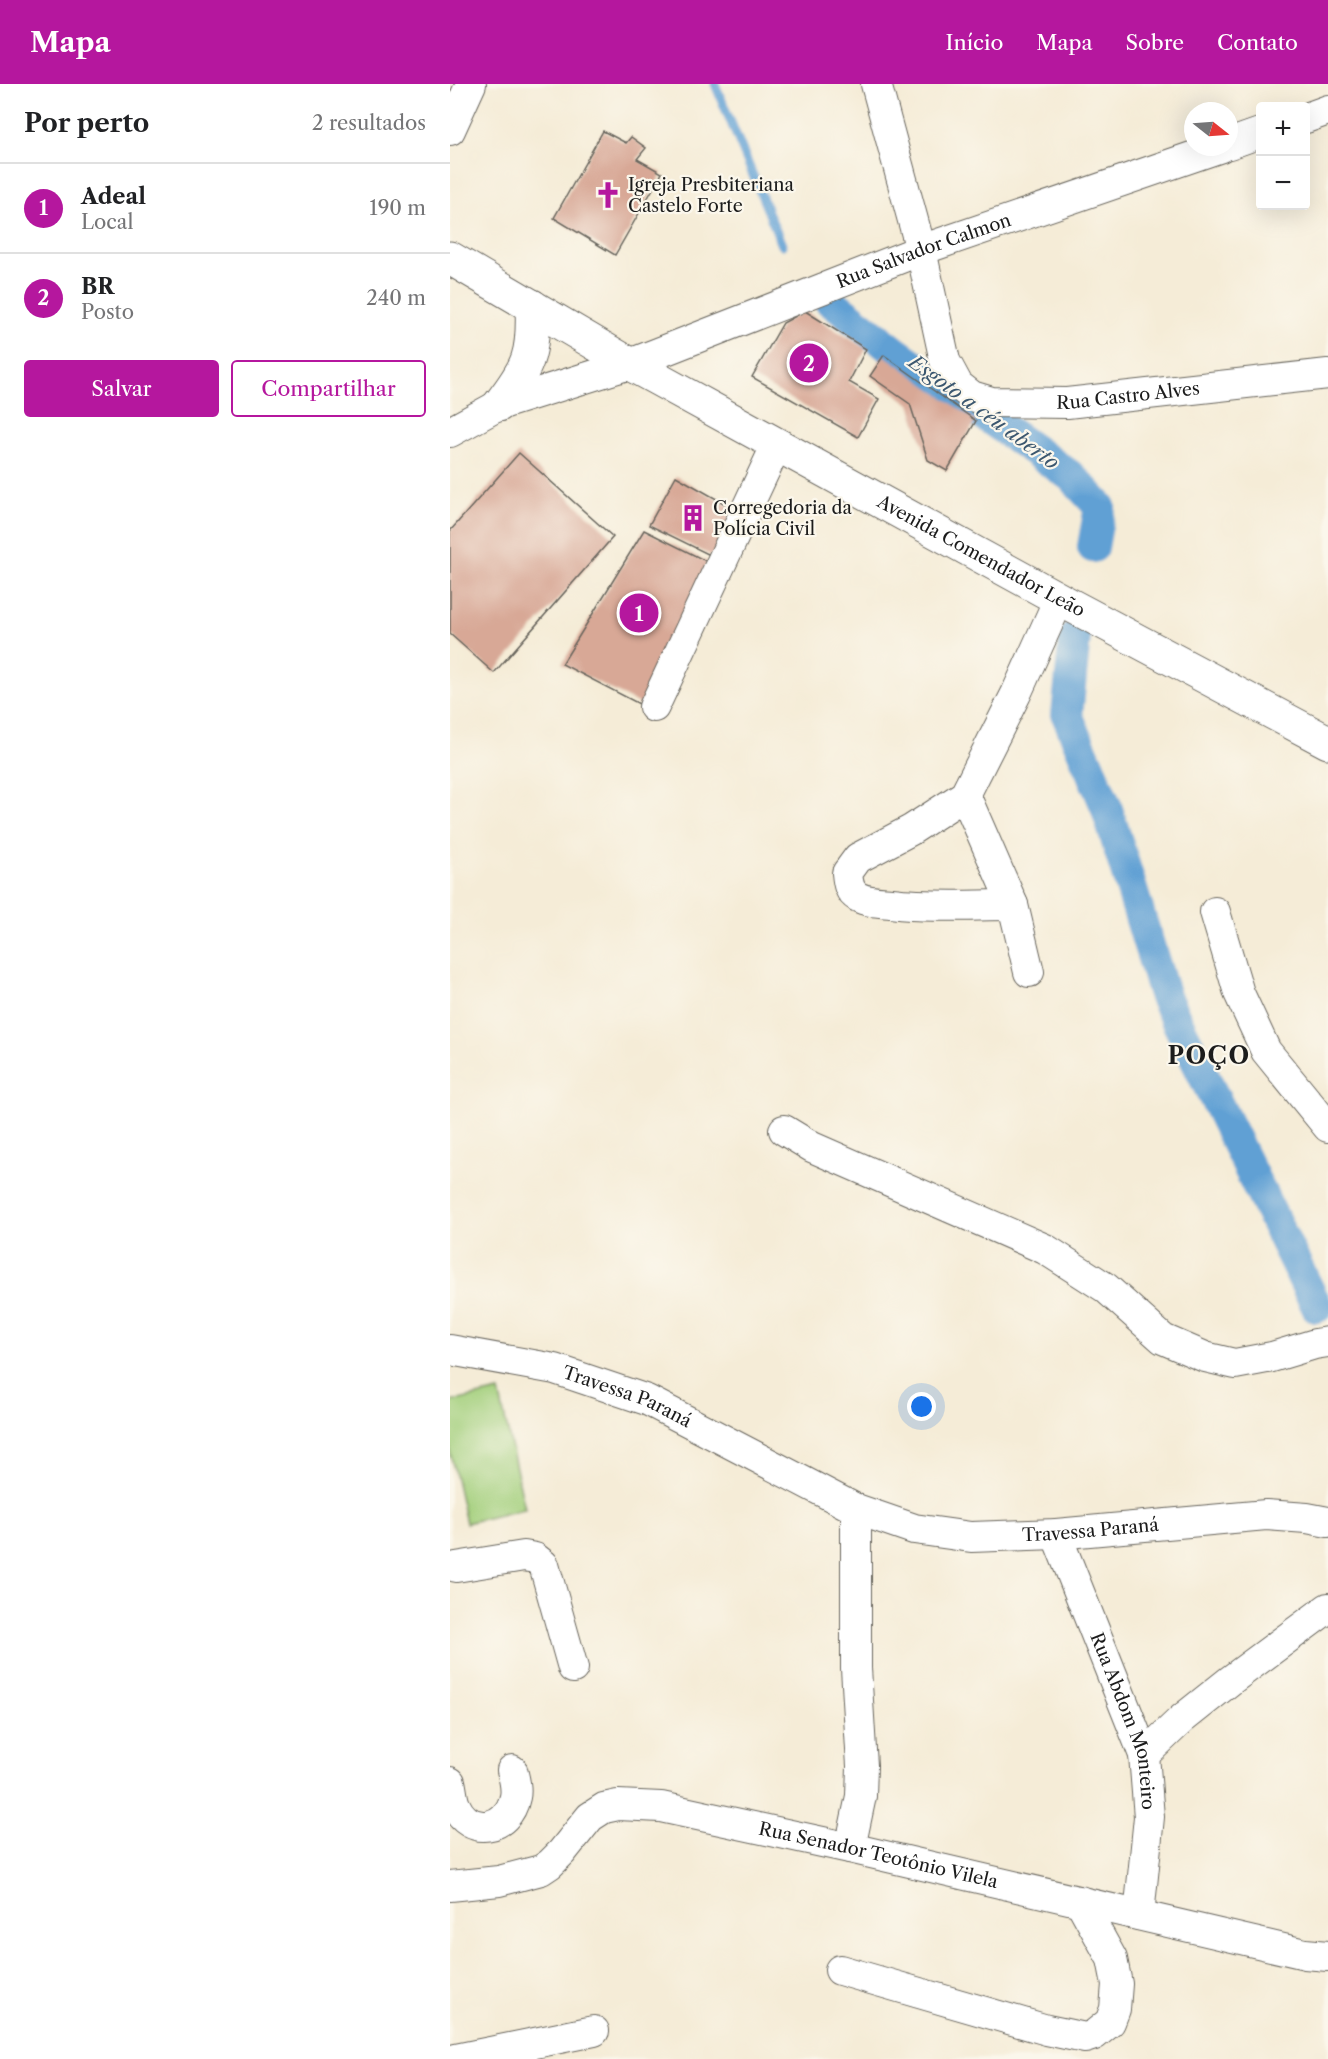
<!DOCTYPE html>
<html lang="pt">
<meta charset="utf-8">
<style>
:root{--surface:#fff;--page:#f2f2f2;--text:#202124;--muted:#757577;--line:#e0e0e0;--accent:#b5179e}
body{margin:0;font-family:"Libre Caslon Text",serif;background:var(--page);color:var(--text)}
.controls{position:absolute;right:18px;top:18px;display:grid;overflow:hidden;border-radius:6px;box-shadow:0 6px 24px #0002}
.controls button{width:54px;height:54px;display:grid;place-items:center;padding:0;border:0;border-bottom:2px solid var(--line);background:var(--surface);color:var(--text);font:30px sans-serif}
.compass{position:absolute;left:734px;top:18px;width:54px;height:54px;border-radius:50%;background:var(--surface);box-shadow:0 6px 24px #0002;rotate:107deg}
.you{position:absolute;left:472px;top:1323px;width:21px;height:21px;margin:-15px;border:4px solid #fff;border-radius:50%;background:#1a73e8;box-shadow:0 0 0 9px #1a73e833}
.badge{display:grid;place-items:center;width:39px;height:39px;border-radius:50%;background:var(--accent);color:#fff;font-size:20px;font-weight:700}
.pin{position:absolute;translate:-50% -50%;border:3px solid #fff;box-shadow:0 2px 6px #0006}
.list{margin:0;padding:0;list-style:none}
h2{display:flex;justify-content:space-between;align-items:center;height:78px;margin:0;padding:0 24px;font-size:26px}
h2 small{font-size:20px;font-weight:400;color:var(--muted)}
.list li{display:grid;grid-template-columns:39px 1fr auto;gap:18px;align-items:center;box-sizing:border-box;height:90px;padding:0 24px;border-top:2px solid var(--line)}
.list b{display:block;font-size:22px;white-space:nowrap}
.list p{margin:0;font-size:20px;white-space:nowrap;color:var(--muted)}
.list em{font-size:20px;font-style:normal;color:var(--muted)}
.actions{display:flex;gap:12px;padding:18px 24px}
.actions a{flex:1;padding:14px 0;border:2px solid var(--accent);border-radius:6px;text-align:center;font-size:21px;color:var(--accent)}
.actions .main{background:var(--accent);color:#fff}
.map{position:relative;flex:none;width:878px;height:1975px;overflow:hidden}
header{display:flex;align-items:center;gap:36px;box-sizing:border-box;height:84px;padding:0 30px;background:var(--accent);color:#fff}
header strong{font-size:28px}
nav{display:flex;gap:33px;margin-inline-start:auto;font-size:21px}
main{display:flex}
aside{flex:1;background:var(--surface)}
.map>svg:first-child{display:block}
</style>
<header>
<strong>Mapa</strong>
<nav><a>Início</a><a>Mapa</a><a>Sobre</a><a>Contato</a></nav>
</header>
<main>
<aside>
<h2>Por perto<small>2 resultados</small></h2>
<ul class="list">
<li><span class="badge">1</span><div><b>Adeal</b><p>Local</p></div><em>190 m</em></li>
<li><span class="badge">2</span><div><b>BR</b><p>Posto</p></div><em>240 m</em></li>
</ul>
<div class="actions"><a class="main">Salvar</a><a>Compartilhar</a></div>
</aside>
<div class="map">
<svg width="878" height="1975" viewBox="0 0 878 1975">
<rect width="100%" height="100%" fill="#fbf7ec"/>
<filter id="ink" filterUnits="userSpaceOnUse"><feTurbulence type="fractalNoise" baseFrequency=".0167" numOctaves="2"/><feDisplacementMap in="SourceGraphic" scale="12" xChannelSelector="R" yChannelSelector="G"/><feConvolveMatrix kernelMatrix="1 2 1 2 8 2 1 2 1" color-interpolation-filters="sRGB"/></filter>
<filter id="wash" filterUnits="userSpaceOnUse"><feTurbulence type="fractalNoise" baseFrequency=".008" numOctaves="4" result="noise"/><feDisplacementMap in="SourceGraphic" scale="24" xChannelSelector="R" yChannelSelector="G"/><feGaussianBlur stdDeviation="1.35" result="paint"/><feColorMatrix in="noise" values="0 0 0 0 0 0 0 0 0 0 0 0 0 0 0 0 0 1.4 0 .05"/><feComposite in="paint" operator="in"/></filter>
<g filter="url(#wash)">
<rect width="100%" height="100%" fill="#f5ecd7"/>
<polygon fill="#a3cf7c" stroke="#60764c" stroke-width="1.5" points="49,1307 75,1425 16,1439 0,1368 0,1318"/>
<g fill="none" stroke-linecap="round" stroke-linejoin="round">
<polyline stroke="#61a0d4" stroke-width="9" points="265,0 332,161"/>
<g stroke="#61a0d4" stroke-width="32">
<polyline points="379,216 447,269 622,393 650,423 643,463"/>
<polyline points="625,552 617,631 656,722 715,913 867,1223"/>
</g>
</g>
<g id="blocks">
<g fill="#d8a896">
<polygon points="153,47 176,59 181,53 196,64 187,75 212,89 165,171 104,134"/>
<polygon points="355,227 416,265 399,298 429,315 408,353 302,293 333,239"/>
<polygon points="434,271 526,337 497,387 478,376 460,320 420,292"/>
<polygon points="69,369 163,453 44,589 0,550 0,447"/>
<polygon points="226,392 286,426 264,473 199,441"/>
<polygon points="194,446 258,478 195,623 112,580"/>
</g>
</g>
</g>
<g filter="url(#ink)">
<use href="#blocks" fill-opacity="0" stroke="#68655d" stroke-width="1.5"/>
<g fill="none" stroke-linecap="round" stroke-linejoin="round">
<defs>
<g id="minor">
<path id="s1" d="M426 0 471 166 495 277 508 301 522 312 542 318 617 319 878 290"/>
<polyline points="856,34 878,26"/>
<polyline points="0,46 21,0"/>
<polyline points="779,60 810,49"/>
<path id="s2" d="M0 348 49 321 180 280 471 166 771 63"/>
<polyline points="204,623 327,360"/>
<polyline points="515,711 563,821 579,888"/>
<path d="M563 821C522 821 481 824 441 819 431 818 417 818 408 813 399 808 398 799 397 789L408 774 461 746 515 711 566 610 609 515"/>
<polyline points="765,828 789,909 816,967 878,1043"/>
<polyline points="334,1046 362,1063 595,1165 656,1204 713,1255 755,1273 785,1280 822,1273 865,1260 878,1258"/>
<path id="s3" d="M0 1266 105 1285 197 1316 406 1425 464 1445 521 1453 606 1450 816 1431 857 1434 878 1438"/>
<path id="s4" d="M606 1450 694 1671 699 1733 689 1831"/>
<polyline points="6,1483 74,1472 85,1474 94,1481 123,1584"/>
<polyline points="694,1671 732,1635 781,1596 878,1524"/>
<path d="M0 1698C2 1705 2 1714 5 1721 19 1753 58 1747 65 1713 67 1704 64 1694 62 1686"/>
<polyline points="400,1764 411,1712 412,1682 406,1584 406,1425"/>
<path id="s5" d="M0 1802 49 1797 91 1786 100 1780 112 1768 140 1733 154 1724 168 1721 211 1723 400 1764 855 1870 878 1872"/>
<polyline points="390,1886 597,1946 635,1954 644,1951 660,1938 665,1925 667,1900 662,1875 630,1817"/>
<polyline points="6,1975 144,1947"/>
</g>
<g id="major">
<path id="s6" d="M0 174 180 280 609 515 878 658"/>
<path d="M49 321C79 282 84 271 82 222"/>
</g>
</defs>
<use href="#minor" stroke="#68655d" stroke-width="32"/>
<use href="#major" stroke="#68655d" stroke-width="35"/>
<use href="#minor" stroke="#fff" stroke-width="30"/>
<use href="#major" stroke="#fff" stroke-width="33"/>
</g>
</g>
<defs>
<symbol id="church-bare" viewBox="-9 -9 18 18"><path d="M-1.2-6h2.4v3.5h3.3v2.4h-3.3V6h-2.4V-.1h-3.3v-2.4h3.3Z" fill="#b5179e" stroke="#fbf7ec" stroke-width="2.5" paint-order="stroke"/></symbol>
<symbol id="building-bare" viewBox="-9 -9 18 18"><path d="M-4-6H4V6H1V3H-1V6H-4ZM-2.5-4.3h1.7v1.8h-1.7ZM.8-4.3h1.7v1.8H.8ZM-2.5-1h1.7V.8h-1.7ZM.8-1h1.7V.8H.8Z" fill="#b5179e" stroke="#fbf7ec" stroke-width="2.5" paint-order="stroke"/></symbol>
</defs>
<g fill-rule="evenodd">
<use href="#church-bare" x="139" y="92" width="38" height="38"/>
<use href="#building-bare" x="224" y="415" width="38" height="38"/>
</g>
<g text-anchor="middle" stroke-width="4.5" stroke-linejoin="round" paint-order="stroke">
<g font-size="18" fill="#1c1c1c" stroke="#fbf7ec" text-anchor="start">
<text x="178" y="107">Igreja Presbiteriana<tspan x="178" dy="21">Castelo Forte</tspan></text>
<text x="263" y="430">Corregedoria da<tspan x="263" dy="21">Polícia Civil</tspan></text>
</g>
<g font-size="18" fill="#1c1c1c" stroke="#fbf7ec">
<text dy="6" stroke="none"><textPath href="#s2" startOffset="508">Rua Salvador Calmon</textPath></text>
<text dy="6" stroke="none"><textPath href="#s1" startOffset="488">Rua Castro Alves</textPath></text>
<text dy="6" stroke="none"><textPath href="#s6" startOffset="609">Avenida Comendador Leão</textPath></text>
<text dy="6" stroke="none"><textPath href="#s3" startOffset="184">Travessa Paraná</textPath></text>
<text dy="6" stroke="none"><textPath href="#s3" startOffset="678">Travessa Paraná</textPath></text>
<text dy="6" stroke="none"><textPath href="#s4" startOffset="200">Rua Abdom Monteiro</textPath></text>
<text dy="6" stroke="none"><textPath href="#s5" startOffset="462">Rua Senador Teotônio Vilela</textPath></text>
</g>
<g font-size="20" font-style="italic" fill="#3b576f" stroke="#fbf7ec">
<text transform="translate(534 328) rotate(36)" y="7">Esgoto a céu aberto</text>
</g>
<g font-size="24" font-weight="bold" letter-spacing="1.5" fill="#1c1c1c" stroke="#fbf7ec">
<text x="759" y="980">POÇO</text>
</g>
</g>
</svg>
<div class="controls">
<button>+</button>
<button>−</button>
</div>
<svg class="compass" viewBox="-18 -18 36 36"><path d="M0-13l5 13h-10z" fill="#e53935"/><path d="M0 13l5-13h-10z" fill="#757577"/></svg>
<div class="you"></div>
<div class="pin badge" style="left:189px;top:529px">1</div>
<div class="pin badge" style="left:359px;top:279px">2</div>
</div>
</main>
